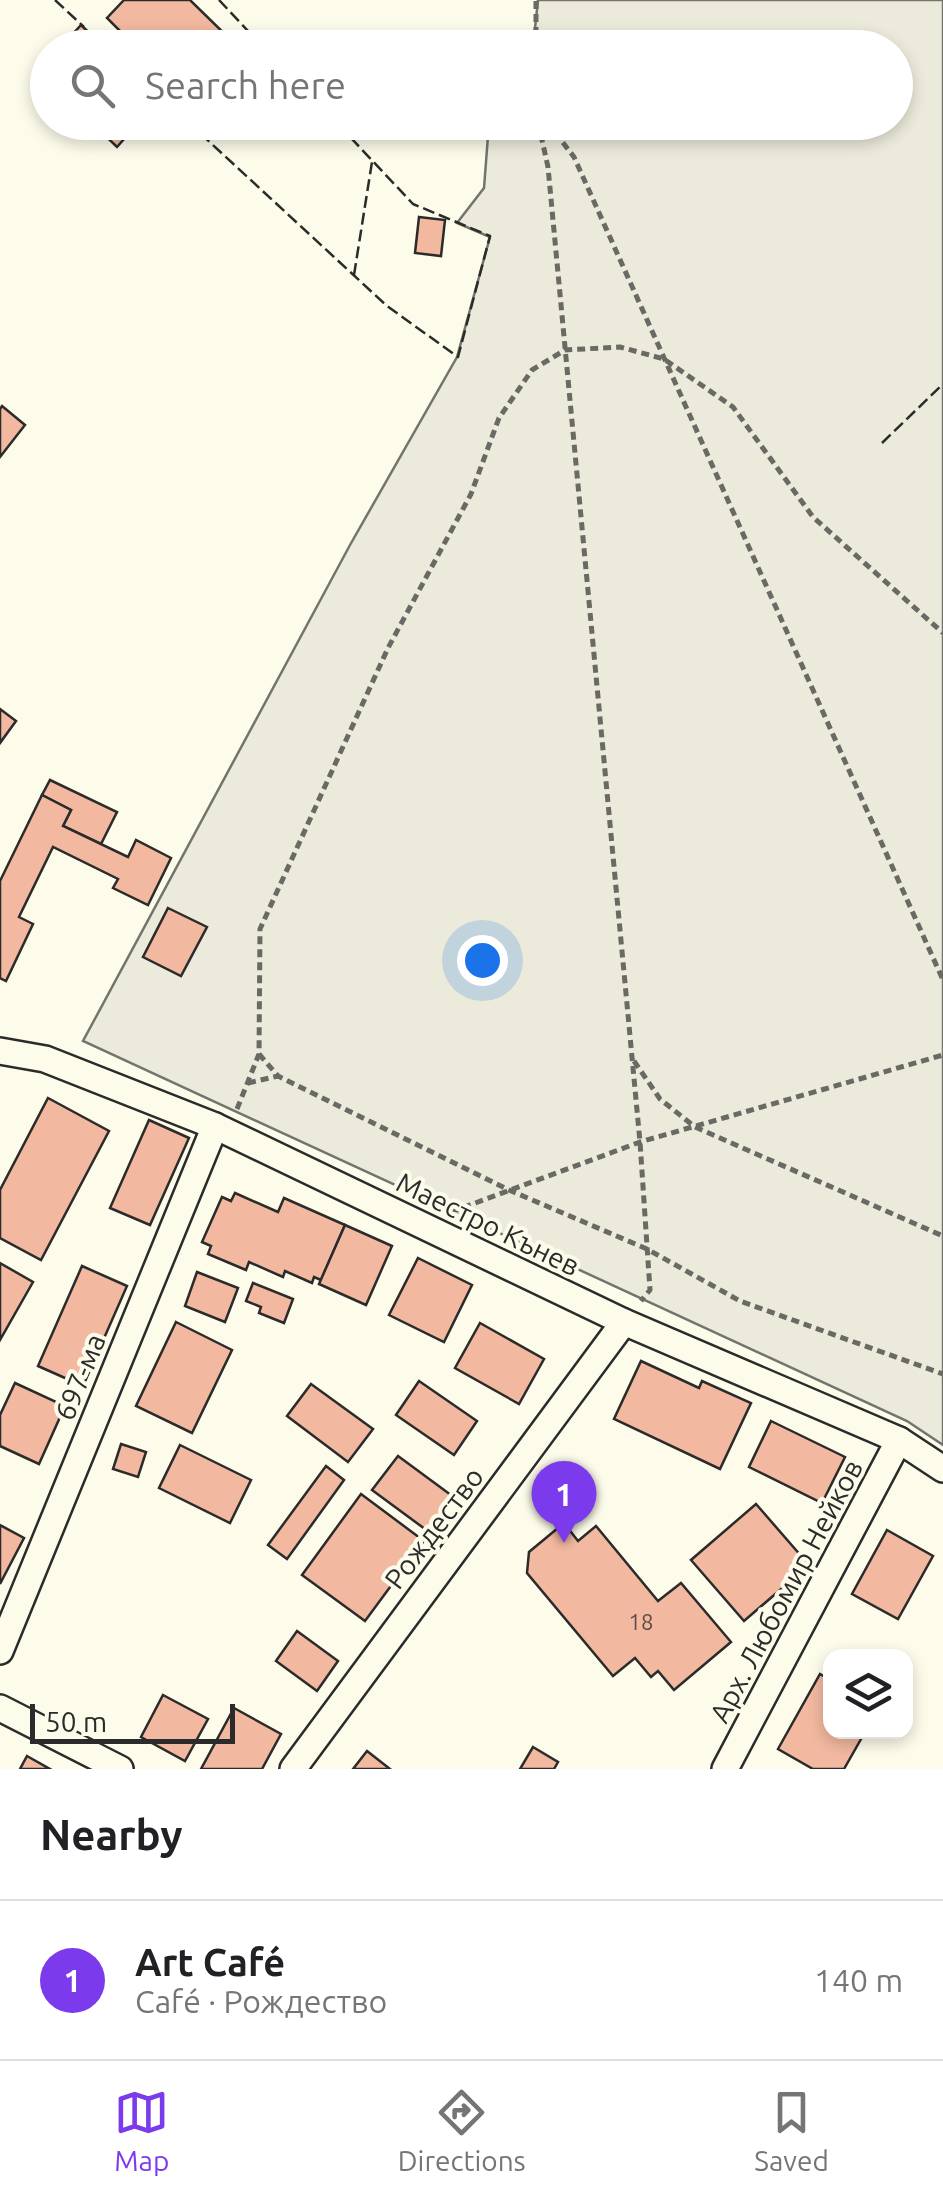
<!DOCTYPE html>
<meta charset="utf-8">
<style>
:root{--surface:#fff;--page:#f2f2f2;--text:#202124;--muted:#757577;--line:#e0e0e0;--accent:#7c3aed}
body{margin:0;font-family:Ubuntu,sans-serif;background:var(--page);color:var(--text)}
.controls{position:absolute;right:30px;bottom:30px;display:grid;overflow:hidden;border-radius:20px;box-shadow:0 5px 15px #0003}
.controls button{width:90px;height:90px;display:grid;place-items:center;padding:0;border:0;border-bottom:2px solid var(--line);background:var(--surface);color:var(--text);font:50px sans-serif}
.scale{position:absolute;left:30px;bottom:25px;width:205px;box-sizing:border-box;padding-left:10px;border:5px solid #2b2b2b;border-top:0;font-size:28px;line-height:35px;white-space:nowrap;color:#2b2b2b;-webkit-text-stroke:8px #fdfbea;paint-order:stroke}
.you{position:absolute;left:482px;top:960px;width:35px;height:35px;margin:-25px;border:8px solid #fff;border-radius:50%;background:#1a73e8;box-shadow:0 0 0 15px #1a73e833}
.badge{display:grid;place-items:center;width:65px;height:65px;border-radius:50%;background:var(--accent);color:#fff;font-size:32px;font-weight:700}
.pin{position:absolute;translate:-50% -82px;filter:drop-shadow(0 2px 5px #0008)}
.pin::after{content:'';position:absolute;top:52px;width:35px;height:30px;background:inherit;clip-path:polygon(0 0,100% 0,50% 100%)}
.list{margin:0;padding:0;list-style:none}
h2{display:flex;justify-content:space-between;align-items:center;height:130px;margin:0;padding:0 40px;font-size:42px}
h2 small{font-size:32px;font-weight:400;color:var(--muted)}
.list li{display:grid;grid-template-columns:65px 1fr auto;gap:30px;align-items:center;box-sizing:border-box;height:160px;padding:0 40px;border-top:2px solid var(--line)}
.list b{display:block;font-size:38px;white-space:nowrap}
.list p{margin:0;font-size:32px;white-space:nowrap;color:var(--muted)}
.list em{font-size:32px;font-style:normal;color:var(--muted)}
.icon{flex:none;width:55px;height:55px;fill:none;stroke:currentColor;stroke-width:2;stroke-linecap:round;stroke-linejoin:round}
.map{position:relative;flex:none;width:943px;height:1769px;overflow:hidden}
.search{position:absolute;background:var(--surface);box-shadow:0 5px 15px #0003;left:30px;right:30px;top:30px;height:110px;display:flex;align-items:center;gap:25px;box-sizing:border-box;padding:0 35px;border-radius:55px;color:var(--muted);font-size:38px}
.sheet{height:290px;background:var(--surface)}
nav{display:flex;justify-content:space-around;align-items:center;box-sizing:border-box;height:140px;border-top:2px solid var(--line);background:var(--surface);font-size:28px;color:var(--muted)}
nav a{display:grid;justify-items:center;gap:5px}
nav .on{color:var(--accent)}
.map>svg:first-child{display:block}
</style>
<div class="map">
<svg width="943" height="1769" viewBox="0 0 943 1769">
<rect width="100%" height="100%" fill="#fdfbea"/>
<polygon fill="#ecebdb" stroke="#74746e" stroke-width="2.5" points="538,0 943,0 943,1445 907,1421 83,1041 350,545 457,357 490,237 457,223 484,188 489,123 896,122 896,48 533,47"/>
<g fill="#f2b8a0" stroke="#2b2b2b" stroke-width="2.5">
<polygon points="124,0 190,0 232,41 226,48 137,48 107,18"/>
<polygon points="81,25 105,48 60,48"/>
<polygon points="97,122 139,122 117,147 94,125"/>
<polygon points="419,217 445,220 441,256 415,253"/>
<polygon points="2,406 25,425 0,457 0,409"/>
<polygon points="0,709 16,721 0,743"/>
<polygon points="50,780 117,812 101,844 63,826 71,810 42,795"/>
<polygon points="42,795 71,810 63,826 128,857 136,840 171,858 148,905 113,888 118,879 53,847 19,917 33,924 6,981 0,978 0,881"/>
<polygon points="168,908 207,927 181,976 143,957"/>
<polygon points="48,1098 109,1131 41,1260 0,1238 0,1190"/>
<polygon points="149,1120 189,1138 150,1225 110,1208"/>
<polygon points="235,1193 278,1212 284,1198 345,1225 321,1280 314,1277 312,1283 285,1271 283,1277 249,1262 246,1270 208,1254 211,1246 202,1242 222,1197 231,1201"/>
<polygon points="345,1225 392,1246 366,1305 319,1284"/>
<polygon points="418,1258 472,1285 444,1342 389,1315"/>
<polygon points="0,1263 33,1282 0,1340"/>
<polygon points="82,1266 127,1286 83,1386 38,1366"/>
<polygon points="197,1272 238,1288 225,1322 185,1306"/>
<polygon points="253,1283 293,1299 284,1323 259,1313 261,1307 246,1301"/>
<polygon points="176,1322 232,1350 192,1433 136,1406"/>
<polygon points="480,1323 544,1359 519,1404 455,1368"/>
<polygon points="641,1361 699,1388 702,1381 751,1403 720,1469 614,1419"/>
<polygon points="419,1381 477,1421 454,1455 396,1415"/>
<polygon points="15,1383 65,1406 39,1464 0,1446 0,1415"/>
<polygon points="311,1384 373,1429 348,1462 287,1416"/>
<polygon points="771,1421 845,1457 822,1503 749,1467"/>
<polygon points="121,1444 146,1452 138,1477 113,1469"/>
<polygon points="180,1445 251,1480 230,1523 159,1488"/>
<polygon points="398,1456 455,1498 429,1532 372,1490"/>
<polygon points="326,1466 344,1480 287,1559 268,1545"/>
<polygon points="361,1494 424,1541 365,1621 302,1575"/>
<polygon points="756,1504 809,1565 744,1621 691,1560"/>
<polygon points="564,1523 578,1541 596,1526 658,1601 681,1583 731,1642 674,1690 658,1671 651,1677 635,1658 613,1676 527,1573 529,1552"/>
<polygon points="0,1525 24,1538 0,1584"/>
<polygon points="887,1530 933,1556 898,1619 852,1594"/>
<polygon points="297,1631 338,1661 317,1691 276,1661"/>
<polygon points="820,1674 830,1680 830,1732 865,1732 844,1769 813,1769 778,1749"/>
<polygon points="163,1695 208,1719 185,1761 141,1737"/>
<polygon points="234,1708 281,1734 262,1769 201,1769"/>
<polygon points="533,1747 558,1762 554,1769 520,1769"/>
<polygon points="367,1751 390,1769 353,1769"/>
<polygon points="27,1756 50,1769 20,1769"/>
</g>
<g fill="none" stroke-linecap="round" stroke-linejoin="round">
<defs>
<g id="minor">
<polyline points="0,1051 45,1059 215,1126 624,1322 899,1440 943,1469"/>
<polyline points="0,1651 215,1126"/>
<polyline points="0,1708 120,1769"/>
<polyline points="293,1769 624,1322"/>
<polyline points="725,1769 899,1440"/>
</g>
</defs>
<use href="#minor" stroke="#2b2b2b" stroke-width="30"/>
<g stroke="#6a6964" stroke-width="5" stroke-dasharray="8 5" stroke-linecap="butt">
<polyline points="536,48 536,0"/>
<polyline points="538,122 548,167 640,1142 650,1290 641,1301"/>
<polyline points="547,122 574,157 943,980"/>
<polyline points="259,1054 278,1076 509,1190 647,1249 740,1301 943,1374"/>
<polyline points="634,1061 660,1099 695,1127 943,1236"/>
<polyline points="248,1083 278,1076"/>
<polyline points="237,1109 259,1054 260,929 388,648 471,494 499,418 532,370 565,350 620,347 664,359 733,407 813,517 943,633"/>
<polyline points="451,1212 640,1142 943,1055"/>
</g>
<use href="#minor" stroke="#fdfbea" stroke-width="25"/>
<g stroke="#2b2b2b" stroke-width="2.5" stroke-dasharray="12 5" stroke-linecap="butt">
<polyline points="55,0 84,27"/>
<polyline points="219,0 264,48"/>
<polyline points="188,122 387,306 458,357 490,236 413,204 336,122"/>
<polyline points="354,275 372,162"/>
<polyline points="882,443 943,384"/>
</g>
</g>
<g text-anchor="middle" stroke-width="8" stroke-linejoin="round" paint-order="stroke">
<g font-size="22" fill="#5d4e48">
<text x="641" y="1630">18</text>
</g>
<g font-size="28" fill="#2b2b2b" stroke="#fdfbea">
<text transform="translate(488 1224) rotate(26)" y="10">Маестро Кънев</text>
<text transform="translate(80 1377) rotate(-68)" y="10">697-ма</text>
<text transform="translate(434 1528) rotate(-53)" y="10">Рождество</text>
<text transform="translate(786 1591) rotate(-62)" y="10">Арх. Любомир Нейков</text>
</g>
</g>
</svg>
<div class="controls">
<button><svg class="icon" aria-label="layers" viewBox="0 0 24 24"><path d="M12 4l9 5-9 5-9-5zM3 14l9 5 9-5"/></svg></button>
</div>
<div class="scale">50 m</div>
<div class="you"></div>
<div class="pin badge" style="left:564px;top:1543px">1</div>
<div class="search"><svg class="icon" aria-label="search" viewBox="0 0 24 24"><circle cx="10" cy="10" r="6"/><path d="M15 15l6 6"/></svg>Search here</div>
</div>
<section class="sheet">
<h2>Nearby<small></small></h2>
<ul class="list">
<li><span class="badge">1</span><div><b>Art Café</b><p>Café · Рождество</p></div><em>140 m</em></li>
</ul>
</section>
<nav>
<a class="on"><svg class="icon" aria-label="map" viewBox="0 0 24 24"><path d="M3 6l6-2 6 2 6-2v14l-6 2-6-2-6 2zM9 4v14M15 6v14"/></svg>Map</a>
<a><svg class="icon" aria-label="directions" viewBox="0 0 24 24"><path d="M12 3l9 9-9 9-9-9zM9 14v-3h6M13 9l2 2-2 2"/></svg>Directions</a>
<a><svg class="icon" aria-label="saved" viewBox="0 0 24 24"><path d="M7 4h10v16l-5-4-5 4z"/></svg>Saved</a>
</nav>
